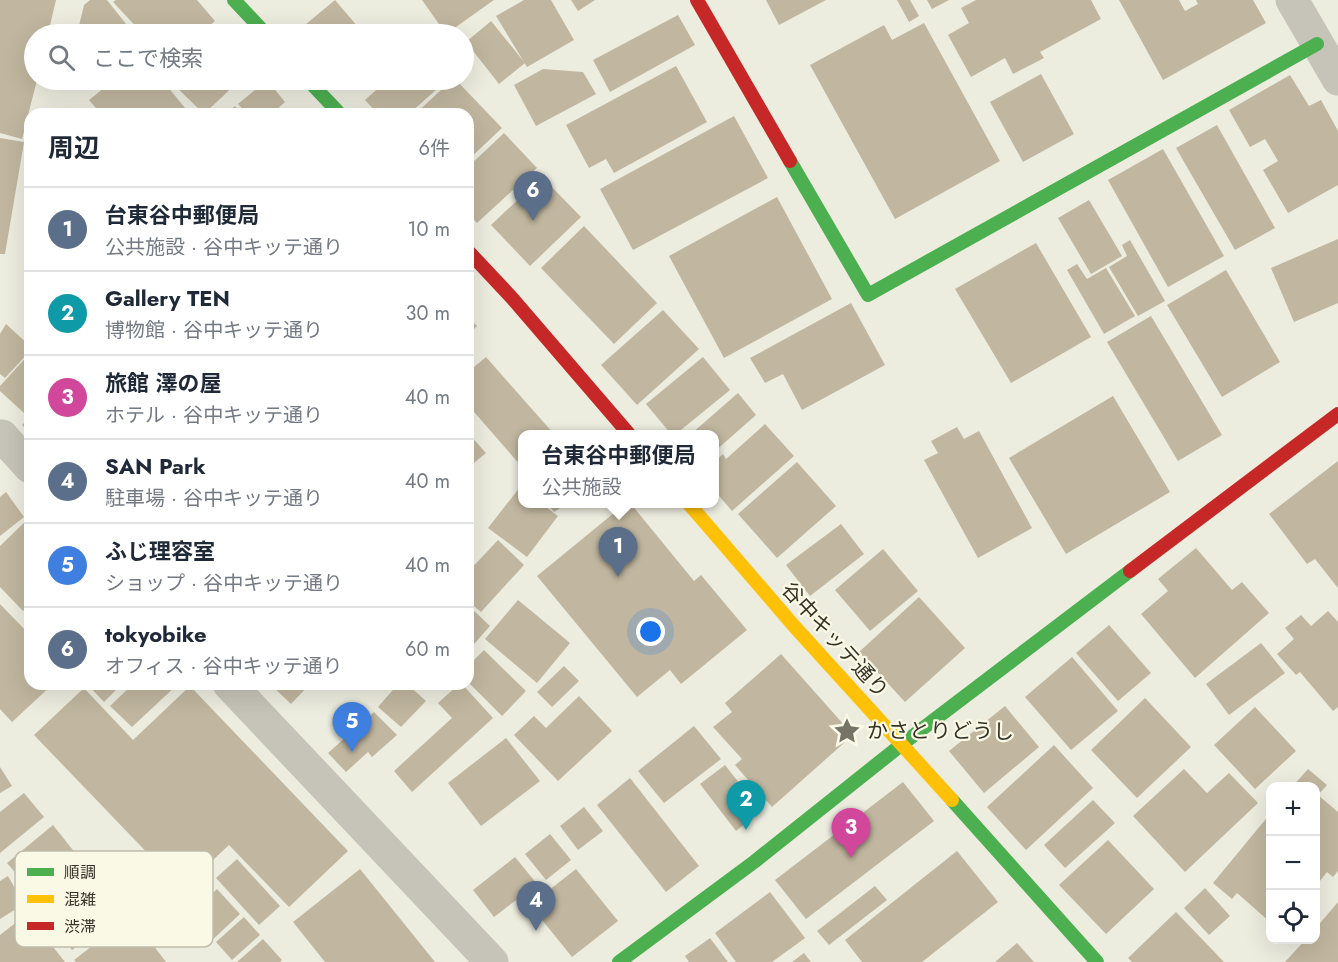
<!DOCTYPE html>
<html lang="ja">
<meta charset="utf-8">
<style>
:root{--surface:#fff;--page:#f2f2f3;--text:#1f2937;--muted:#747a83;--line:#e0e1e3;--accent:#1a73e8}
body{margin:0;font-family:Jost,"Noto Sans JP",sans-serif;background:var(--page);color:var(--text)}
.controls{position:absolute;right:18px;bottom:18px;display:grid;overflow:hidden;border-radius:12px;box-shadow:0 6px 24px #0002}
.controls button{width:54px;height:54px;display:grid;place-items:center;padding:0;border:0;border-bottom:2px solid var(--line);background:var(--surface);color:var(--text);font:30px sans-serif}
.you{position:absolute;left:651px;top:632px;width:21px;height:21px;margin:-15px;border:4px solid #fff;border-radius:50%;background:#1a73e8;box-shadow:0 0 0 9px #1a73e833}
.badge{display:grid;place-items:center;width:39px;height:39px;border-radius:50%;background:var(--accent);color:#fff;font-size:20px;font-weight:700}
.pin{position:absolute;translate:-50% -50px;filter:drop-shadow(0 2px 3px #0008)}
.pin::after{content:'';position:absolute;top:32px;width:21px;height:18px;background:inherit;clip-path:polygon(0 0,100% 0,50% 100%)}
.popup{position:absolute;left:518px;top:430px;width:201px;height:78px;box-sizing:border-box;display:grid;place-content:center;border-radius:12px;background:var(--surface);filter:drop-shadow(0 2px 4px #0005);font-size:20px;white-space:nowrap;color:var(--muted)}
.popup b{font-size:22px;color:var(--text)}
.popup::after{content:'';position:absolute;left:50%;top:100%;margin-left:-12px;border:12px solid transparent;border-top-color:var(--surface)}
.list{margin:0;padding:0;list-style:none}
h2{display:flex;justify-content:space-between;align-items:center;height:78px;margin:0;padding:0 24px;font-size:26px}
h2 small{font-size:20px;font-weight:400;color:var(--muted)}
.list li{display:grid;grid-template-columns:39px 1fr auto;gap:18px;align-items:center;box-sizing:border-box;height:84px;padding:0 24px;border-top:2px solid var(--line)}
.list b{display:block;font-size:22px;white-space:nowrap}
.list p{margin:0;font-size:20px;white-space:nowrap;color:var(--muted)}
.list em{font-size:20px;font-style:normal;color:var(--muted)}
.icon{flex:none;width:33px;height:33px;fill:none;stroke:currentColor;stroke-width:2;stroke-linecap:round;stroke-linejoin:round}
.map{position:relative;flex:none;width:1338px;height:962px;overflow:hidden}
.search{position:absolute;background:var(--surface);box-shadow:0 6px 24px #0002;left:24px;top:24px;width:450px;height:66px;display:flex;align-items:center;gap:15px;box-sizing:border-box;padding:0 21px;border-radius:33px;color:var(--muted);font-size:22px}
.panel{position:absolute;background:var(--surface);box-shadow:0 6px 24px #0002;left:24px;top:108px;width:450px;height:582px;border-radius:18px}
.map>svg:first-child{display:block}
</style>
<div class="map">
<svg width="1338" height="962" viewBox="0 0 1338 962">
<rect width="100%" height="100%" fill="#ececdf"/>
<g fill="#c1b7a0">
<polygon points="0,0 56,0 48,34 34,34 34,80 37,80 22,139 0,133"/>
<polygon points="90,0 107,0 134,34 77,34 84,5"/>
<polygon points="116,0 197,0 215,21 200,34 143,34 113,2"/>
<polygon points="335,0 364,34 313,34 305,25"/>
<polygon points="422,0 494,0 446,34"/>
<polygon points="524,0 551,0 574,40 527,67 496,16"/>
<polygon points="571,0 595,0 578,11"/>
<polygon points="766,0 826,0 779,25"/>
<polygon points="897,0 910,0 919,16 909,22"/>
<polygon points="927,0 949,0 932,9"/>
<polygon points="976,0 1091,0 1101,19 1040,52 1044,58 1013,74 1005,58 971,77 948,35 969,23 961,8"/>
<polygon points="1119,0 1179,0 1185,11 1198,4 1196,0 1253,0 1266,23 1163,80"/>
<polygon points="678,15 695,45 610,92 593,60"/>
<polygon points="491,21 525,63 499,84 466,42"/>
<polygon points="924,23 1000,161 895,219 810,65 884,25 892,40"/>
<polygon points="676,66 707,122 614,173 606,159 589,168 566,125"/>
<polygon points="543,69 583,72 596,94 536,126 514,85"/>
<polygon points="1041,74 1074,134 1023,162 990,102"/>
<polygon points="1290,75 1309,106 1321,100 1338,131 1338,185 1288,213 1263,170 1278,161 1265,139 1250,147 1229,110"/>
<polygon points="114,80 162,80 190,114 101,114 89,100"/>
<polygon points="169,80 240,80 204,114"/>
<polygon points="267,80 285,102 272,114 247,114 238,104"/>
<polygon points="387,80 447,80 409,114 378,114 365,100"/>
<polygon points="452,80 456,80 502,128 468,160 468,114 415,114"/>
<polygon points="235,106 241,114 226,114"/>
<polygon points="734,116 768,178 633,250 600,189"/>
<polygon points="1217,125 1275,228 1235,250 1176,148"/>
<polygon points="504,133 537,168 477,223 468,213 468,167"/>
<polygon points="0,138 24,142 5,254 0,254"/>
<polygon points="1163,149 1224,256 1168,287 1108,180"/>
<polygon points="542,177 581,217 530,266 491,225"/>
<polygon points="777,197 832,299 724,358 669,256"/>
<polygon points="1089,200 1122,256 1091,274 1058,218"/>
<polygon points="584,226 657,303 614,344 541,268"/>
<polygon points="1338,239 1338,303 1294,322 1271,268"/>
<polygon points="1130,240 1165,301 1138,316 1109,267 1127,256 1122,245"/>
<polygon points="1036,243 1091,337 1011,383 955,289"/>
<polygon points="1077,264 1087,279 1106,268 1135,316 1104,334 1067,270"/>
<polygon points="1226,270 1280,362 1222,397 1167,305"/>
<polygon points="851,303 885,365 802,410 783,374 765,383 750,358"/>
<polygon points="663,310 699,349 637,405 601,365"/>
<polygon points="1151,316 1222,435 1178,461 1107,342"/>
<polygon points="468,317 477,326 468,335"/>
<polygon points="6,324 30,346 30,351 5,378 0,374 0,334"/>
<polygon points="30,353 30,407 24,413 0,391 0,386"/>
<polygon points="486,357 554,434 522,434 522,467 468,405 468,372"/>
<polygon points="703,357 730,390 676,434 671,434 646,404"/>
<polygon points="738,393 756,415 714,452 714,434 691,434"/>
<polygon points="1113,396 1170,492 1066,554 1009,458"/>
<polygon points="30,417 30,432 22,425"/>
<polygon points="765,424 794,456 732,511 714,490 714,462 723,454 726,459"/>
<polygon points="957,427 964,439 979,431 1032,528 978,558 924,460 938,453 931,441"/>
<polygon points="468,433 486,453 468,468"/>
<polygon points="1338,461 1338,588 1315,559 1307,564 1269,514"/>
<polygon points="797,462 836,506 777,558 738,514"/>
<polygon points="520,487 522,488 522,504 542,504 558,516 527,557 488,528"/>
<polygon points="6,492 24,517 0,536 0,497"/>
<polygon points="548,504 566,504 554,512"/>
<polygon points="625,504 631,504 694,581 701,575 747,630 681,684 670,670 637,697 537,576"/>
<polygon points="30,517 30,604 23,611 0,587 0,546"/>
<polygon points="841,524 864,554 810,596 786,565"/>
<polygon points="498,540 524,565 481,612 468,601 468,572"/>
<polygon points="1196,548 1232,590 1242,582 1269,613 1195,678 1141,614 1168,591 1158,579"/>
<polygon points="883,549 918,591 870,631 835,590"/>
<polygon points="919,597 965,648 905,702 859,652"/>
<polygon points="518,600 570,643 537,683 485,639"/>
<polygon points="0,604 30,635 30,684 53,684 12,722 0,709"/>
<polygon points="468,605 490,626 468,651"/>
<polygon points="1328,611 1338,622 1338,707 1333,711 1300,672 1296,675 1277,654 1294,639 1285,628 1301,615 1311,626"/>
<polygon points="1109,625 1151,673 1118,701 1076,653"/>
<polygon points="1261,643 1285,673 1229,715 1206,684"/>
<polygon points="484,650 526,691 502,716 468,682 468,666"/>
<polygon points="781,654 853,735 772,807 735,765 742,759 713,727 732,712 725,703"/>
<polygon points="1072,657 1118,711 1071,750 1025,697"/>
<polygon points="564,666 579,681 552,707 537,692"/>
<polygon points="87,684 122,684 104,702"/>
<polygon points="133,684 178,684 132,727 110,706"/>
<polygon points="270,684 310,684 291,704"/>
<polygon points="398,684 407,684 426,701 401,727 378,707"/>
<polygon points="459,684 462,684 493,718 412,792 394,771 452,718 438,703"/>
<polygon points="190,686 348,851 289,907 229,845 182,889 34,735 84,688 133,740"/>
<polygon points="579,696 612,731 558,781 514,735 534,716 546,728"/>
<polygon points="1145,698 1191,747 1137,798 1091,750"/>
<polygon points="1005,706 1039,747 984,793 949,751"/>
<polygon points="1255,707 1296,751 1255,789 1214,745"/>
<polygon points="374,712 397,735 372,757 368,752 346,772 328,753"/>
<polygon points="694,726 721,759 664,803 638,771"/>
<polygon points="506,738 540,781 481,826 448,783"/>
<polygon points="1054,745 1093,788 1026,850 987,807"/>
<polygon points="725,765 761,811 736,831 700,784"/>
<polygon points="0,767 12,786 0,793"/>
<polygon points="1184,769 1207,793 1229,773 1258,803 1185,872 1133,816"/>
<polygon points="1308,769 1327,785 1318,795 1338,812 1338,871 1333,877 1327,872 1316,886 1316,786 1293,786"/>
<polygon points="630,778 699,866 666,892 597,805"/>
<polygon points="903,782 934,821 806,919 775,880"/>
<polygon points="24,793 44,817 0,853 0,812"/>
<polygon points="1093,800 1115,823 1065,868 1044,845"/>
<polygon points="584,807 603,831 578,850 560,826"/>
<polygon points="1270,814 1270,922 1237,893 1232,899 1213,883"/>
<polygon points="53,825 76,854 31,891 7,863"/>
<polygon points="550,834 571,860 546,880 525,854"/>
<polygon points="1108,840 1154,889 1106,934 1059,885"/>
<polygon points="957,851 998,902 922,962 862,962 845,940"/>
<polygon points="515,857 537,884 494,917 473,890"/>
<polygon points="237,859 280,906 259,925 216,878"/>
<polygon points="360,869 435,962 325,962 293,922"/>
<polygon points="576,869 618,921 572,957 530,905"/>
<polygon points="83,874 94,888 103,882 124,910 72,950 40,907"/>
<polygon points="8,876 24,904 0,919 0,881"/>
<polygon points="875,886 887,900 829,945 817,931"/>
<polygon points="1205,888 1230,916 1209,935 1184,908"/>
<polygon points="217,889 240,914 208,944 185,918"/>
<polygon points="770,892 805,938 772,962 736,962 715,933"/>
<polygon points="1338,902 1338,962 1285,962 1305,940 1316,940 1316,928"/>
<polygon points="1176,912 1224,962 1132,962 1128,958"/>
<polygon points="27,914 65,962 0,962 0,935"/>
<polygon points="131,916 166,962 76,962 74,960"/>
<polygon points="244,917 260,935 232,960 216,942"/>
<polygon points="710,938 728,962 689,962 685,956"/>
<polygon points="263,939 282,960 280,962 237,962"/>
<polygon points="1017,943 1034,962 995,962"/>
<polygon points="804,953 811,962 792,962"/>
</g>
<g fill="none" stroke-linecap="round" stroke-linejoin="round">
<g stroke="#c6c4b8" stroke-width="33">
<polyline points="1292,0 1338,79"/>
<polyline points="2,436 30,467"/>
<polyline points="229,684 492,962"/>
</g>
<g stroke="#4caf50" stroke-width="14">
<polyline points="234,0 266,34"/>
<polyline points="308,80 340,114"/>
<polyline points="790,161 868,295 1317,44"/>
<polyline points="952,800 1097,962"/>
<polyline points="619,962 754,862 901,745 1130,571"/>
</g>
<polyline stroke="#ffc107" stroke-width="14" points="689,504 794,626 952,800"/>
<g stroke="#c62828" stroke-width="14">
<polyline points="697,0 790,161"/>
<polyline points="468,251 512,298 629,434"/>
<polyline points="1130,571 1338,414"/>
</g>
</g>
<defs>
<symbol id="sight-bare" viewBox="-9 -9 18 18"><path d="M0-6L1.8-2.2L6-1.7L2.9 1.2L3.7 5.4L0 3.3L-3.7 5.4L-2.9 1.2L-6-1.7L-1.8-2.2Z" fill="#767367" stroke="#faf9e6" stroke-width="2.5" paint-order="stroke"/></symbol>
</defs>
<g fill-rule="evenodd">
<use href="#sight-bare" x="828" y="712" width="38" height="38"/>
</g>
<g text-anchor="middle" stroke-width="4.5" stroke-linejoin="round" paint-order="stroke">
<g font-size="21" fill="#363227" stroke="#faf9e6">
<text transform="translate(835 640) rotate(48)" y="7">谷中キッテ通り</text>
</g>
<g font-size="21" fill="#363227" stroke="#faf9e6" text-anchor="start">
<text x="867" y="738">かさとりどうし</text>
</g>
</g>
<rect x="15" y="851" width="198" height="96" rx="9" fill="#faf9e6" stroke="#bfbdad" stroke-width="1.5"/>
<rect x="27" y="868" width="27" height="8" fill="#4caf50"/>
<rect x="27" y="895" width="27" height="8" fill="#ffc107"/>
<rect x="27" y="922" width="27" height="8" fill="#c62828"/>
<g font-size="16" fill="#363227">
<text x="64" y="878">順調</text>
<text x="64" y="905">混雑</text>
<text x="64" y="932">渋滞</text>
</g>
</svg>
<div class="controls">
<button>+</button>
<button>−</button>
<button><svg class="icon" aria-label="locate" viewBox="0 0 24 24"><circle cx="12" cy="12" r="6"/><path d="M12 2v4M12 18v4M2 12h4M18 12h4"/></svg></button>
</div>
<div class="you"></div>
<div class="pin badge" style="left:618px;top:577px;background:#5c6f8a">1</div>
<div class="popup"><b>台東谷中郵便局</b>公共施設</div>
<div class="pin badge" style="left:746px;top:830px;background:#0f9aa8">2</div>
<div class="pin badge" style="left:851px;top:858px;background:#d1479c">3</div>
<div class="pin badge" style="left:536px;top:931px;background:#5c6f8a">4</div>
<div class="pin badge" style="left:352px;top:752px;background:#3f7fe0">5</div>
<div class="pin badge" style="left:533px;top:221px;background:#5c6f8a">6</div>
<div class="search"><svg class="icon" aria-label="search" viewBox="0 0 24 24"><circle cx="10" cy="10" r="6"/><path d="M15 15l6 6"/></svg>ここで検索</div>
<section class="panel">
<h2>周辺<small>6件</small></h2>
<ul class="list">
<li><span class="badge" style="background:#5c6f8a">1</span><div><b>台東谷中郵便局</b><p>公共施設 · 谷中キッテ通り</p></div><em>10 m</em></li>
<li><span class="badge" style="background:#0f9aa8">2</span><div><b>Gallery TEN</b><p>博物館 · 谷中キッテ通り</p></div><em>30 m</em></li>
<li><span class="badge" style="background:#d1479c">3</span><div><b>旅館 澤の屋</b><p>ホテル · 谷中キッテ通り</p></div><em>40 m</em></li>
<li><span class="badge" style="background:#5c6f8a">4</span><div><b>SAN Park</b><p>駐車場 · 谷中キッテ通り</p></div><em>40 m</em></li>
<li><span class="badge" style="background:#3f7fe0">5</span><div><b>ふじ理容室</b><p>ショップ · 谷中キッテ通り</p></div><em>40 m</em></li>
<li><span class="badge" style="background:#5c6f8a">6</span><div><b>tokyobike</b><p>オフィス · 谷中キッテ通り</p></div><em>60 m</em></li>
</ul>
</section>
</div>
